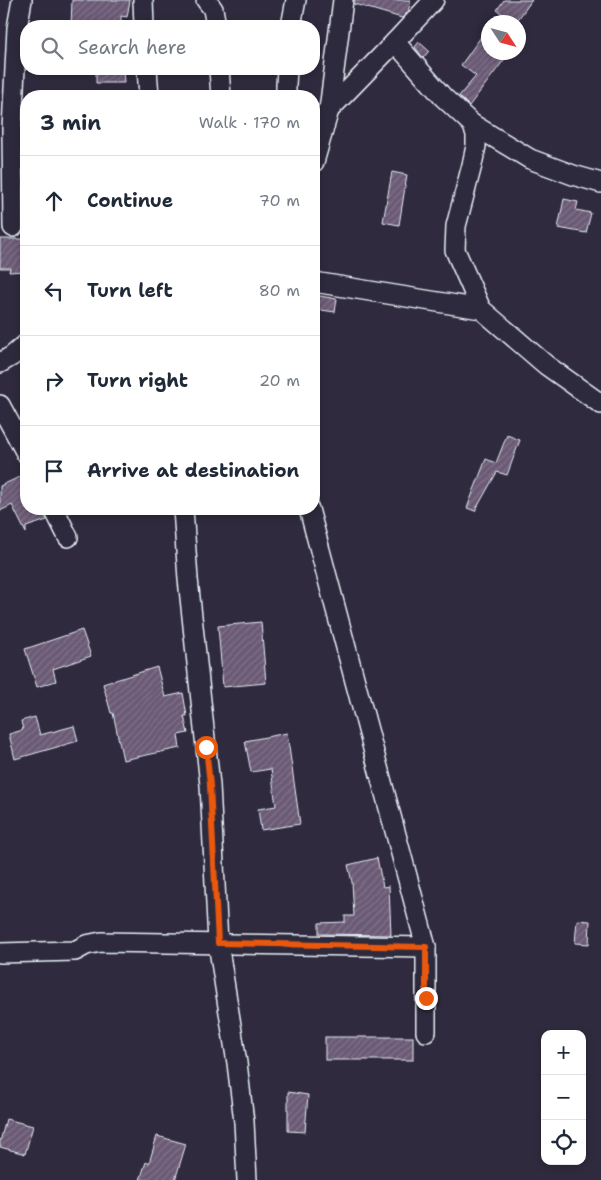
<!DOCTYPE html>
<meta charset="utf-8">
<style>
:root{--surface:#fff;--page:#f6f6f7;--text:#1f2937;--muted:#747a83;--line:#e0e1e3}
body{margin:0;font-family:"Shantell Sans",sans-serif;background:var(--page);color:var(--text)}
.controls{position:absolute;right:15px;bottom:15px;display:grid;overflow:hidden;border-radius:10px;box-shadow:0 2px 8px #0003}
.controls button{width:45px;height:45px;display:grid;place-items:center;padding:0;border:0;border-bottom:1px solid var(--line);background:var(--surface);color:var(--text);font:25px sans-serif}
.compass{position:absolute;left:481px;top:15px;width:45px;height:45px;border-radius:50%;background:var(--surface);box-shadow:0 2px 8px #0003;rotate:126deg}
.stop{position:absolute;width:15px;height:15px;margin:-11px;border:4px solid #ea580c;border-radius:50%;background:#fff}
.stop.end{background:#ea580c;border-color:#fff;box-shadow:0 1px 5px #0008}
.list{margin:0;padding:0;list-style:none}
h2{display:flex;justify-content:space-between;align-items:center;height:65px;margin:0;padding:0 20px;font-size:21px}
h2 small{font-size:16px;font-weight:400;color:var(--muted)}
.list li{display:grid;grid-template-columns:32px 1fr auto;gap:15px;align-items:center;box-sizing:border-box;height:90px;padding:0 20px;border-top:1px solid var(--line)}
.list b{display:block;font-size:19px;white-space:nowrap}
.list em{font-size:16px;font-style:normal;color:var(--muted)}
.icon{flex:none;width:28px;height:28px;fill:none;stroke:currentColor;stroke-width:2;stroke-linecap:round;stroke-linejoin:round}
.map{position:relative;flex:none;width:601px;height:1180px;overflow:hidden}
.search{position:absolute;background:var(--surface);box-shadow:0 2px 8px #0003;left:20px;top:20px;width:300px;height:55px;display:flex;align-items:center;gap:12px;box-sizing:border-box;padding:0 18px;border-radius:20px;color:var(--muted);font-size:19px}
.panel{position:absolute;background:var(--surface);box-shadow:0 2px 8px #0003;left:20px;top:90px;width:300px;height:425px;border-radius:20px}
.map>svg:first-child{display:block}
</style>
<div class="map">
<svg width="601" height="1180" viewBox="0 0 601 1180">
<defs>
<pattern id="building-hatch" width="6" height="6" patternUnits="userSpaceOnUse" patternTransform="scale(1.25)"><rect width="6" height="6" fill="#6b5a75"/><path d="M-1 1l2-2M0 6l6-6M5 7l2-2" fill="none" stroke="#807289"/></pattern>
</defs>
<rect width="100%" height="100%" fill="#2f2a3d"/>
<filter id="ink" filterUnits="userSpaceOnUse"><feTurbulence type="fractalNoise" baseFrequency=".02" numOctaves="2"/><feDisplacementMap in="SourceGraphic" scale="10" xChannelSelector="R" yChannelSelector="G"/><feConvolveMatrix kernelMatrix="1 2 1 2 8 2 1 2 1" color-interpolation-filters="sRGB"/></filter>
<g filter="url(#ink)">
<g fill="url(#building-hatch)" stroke="#e8f1f8">
<polygon points="72,0 130,0 127,17 121,16 121,26 71,26"/>
<polygon points="354,0 411,0 408,12 402,18 354,4"/>
<polygon points="504,0 532,0 516,22 514,22 497,10"/>
<polygon points="488,27 488,52 510,52 469,106 459,96 476,76 461,65"/>
<polygon points="419,42 429,51 423,58 415,47"/>
<polygon points="96,69 123,69 124,83 96,83"/>
<polygon points="392,172 407,175 399,225 383,222"/>
<polygon points="564,199 578,202 576,210 591,213 586,233 558,228"/>
<polygon points="0,239 26,239 26,271 9,272 10,268 0,268"/>
<polygon points="314,295 337,299 335,312 314,309"/>
<polygon points="507,435 520,440 507,475 497,472 475,511 467,508 486,459 496,463"/>
<polygon points="26,474 26,509 43,509 47,520 26,527 26,533 12,505 0,511 0,486"/>
<polygon points="261,622 266,683 223,687 218,626"/>
<polygon points="82,630 91,656 53,669 56,681 37,687 25,649"/>
<polygon points="157,667 165,697 183,693 187,716 184,716 188,733 178,735 180,748 123,760 113,713 111,713 103,684"/>
<polygon points="35,717 40,735 74,726 78,741 15,759 9,734 23,730 21,721"/>
<polygon points="287,733 300,824 261,830 258,809 276,806 271,769 251,772 245,741"/>
<polygon points="377,858 383,887 389,886 391,935 319,934 319,923 345,922 345,916 354,916 352,882 348,865"/>
<polygon points="577,920 590,921 589,944 575,943"/>
<rect x="325" y="1037" width="88" height="23"/>
<polygon points="288,1092 308,1095 305,1132 288,1131"/>
<polygon points="6,1119 33,1126 25,1154 0,1147 0,1142"/>
<polygon points="157,1136 186,1144 175,1180 140,1180 146,1162 149,1163"/>
</g>
<g fill="none" stroke-linecap="round" stroke-linejoin="round">
<defs>
<g id="street">
<polyline points="143,0 144,26"/>
<polyline points="206,0 213,9 216,26"/>
<polyline points="291,26 296,0"/>
<polyline points="395,42 443,97 472,124 476,134 476,146 472,165 456,226 455,250 481,309 546,365 601,404"/>
<polyline points="147,69 149,96"/>
<polyline points="219,69 221,96"/>
<polyline points="286,96 286,85 287,69"/>
<polyline points="314,122 329,110 395,42 434,0"/>
<polyline points="472,124 530,159 573,175 601,183"/>
<polyline points="314,162 329,110 343,0"/>
<polyline points="13,227 12,129 17,28 22,0"/>
<polyline points="314,282 481,309"/>
<polyline points="0,363 12,356 26,344"/>
<polyline points="0,405 26,453"/>
<polyline points="54,509 68,537"/>
<polyline points="183,509 188,579 210,785 218,943 237,1063 244,1122 247,1180"/>
<polyline points="309,509 426,947 426,1032"/>
<polyline points="0,953 75,951 86,945 101,942 426,947"/>
</g>
</defs>
<use href="#street" stroke="#e8f1f8" stroke-width="22"/>
<use href="#street" stroke="#2f2a3d" stroke-width="19"/>
</g>
</g>
<g fill="none" stroke-linecap="round" stroke-linejoin="round" filter="url(#ink)">
<polyline stroke="#ea580c" stroke-width="6" points="206,747 210,785 218,943 426,947 426,998"/>
</g>
</svg>
<div class="controls">
<button>+</button>
<button>−</button>
<button><svg class="icon" aria-label="locate" viewBox="0 0 24 24"><circle cx="12" cy="12" r="6"/><path d="M12 2v4M12 18v4M2 12h4M18 12h4"/></svg></button>
</div>
<svg class="compass" viewBox="-18 -18 36 36"><path d="M0-13l5 13h-10z" fill="#e53935"/><path d="M0 13l5-13h-10z" fill="#747a83"/></svg>
<div class="stop" style="left:206px;top:747px"></div>
<div class="stop end" style="left:426px;top:998px"></div>
<div class="search"><svg class="icon" aria-label="search" viewBox="0 0 24 24"><circle cx="10" cy="10" r="6"/><path d="M15 15l6 6"/></svg>Search here</div>
<section class="panel">
<h2>3 min<small>Walk · 170 m</small></h2>
<ul class="list">
<li><svg class="icon" aria-label="ahead" viewBox="0 0 24 24"><path d="M12 20V5M6 11l6-6 6 6"/></svg><div><b>Continue</b></div><em>70 m</em></li>
<li><svg class="icon" aria-label="left" viewBox="0 0 24 24"><path d="M17 20v-9H6M10 6l-5 5 5 5"/></svg><div><b>Turn left</b></div><em>80 m</em></li>
<li><svg class="icon" aria-label="right" viewBox="0 0 24 24"><path d="M7 20v-9h11M14 6l5 5-5 5"/></svg><div><b>Turn right</b></div><em>20 m</em></li>
<li><svg class="icon" aria-label="arrive" viewBox="0 0 24 24"><path d="M6 21V4h12l-3 4 3 4H6"/></svg><div><b>Arrive at destination</b></div></li>
</ul>
</section>
</div>
